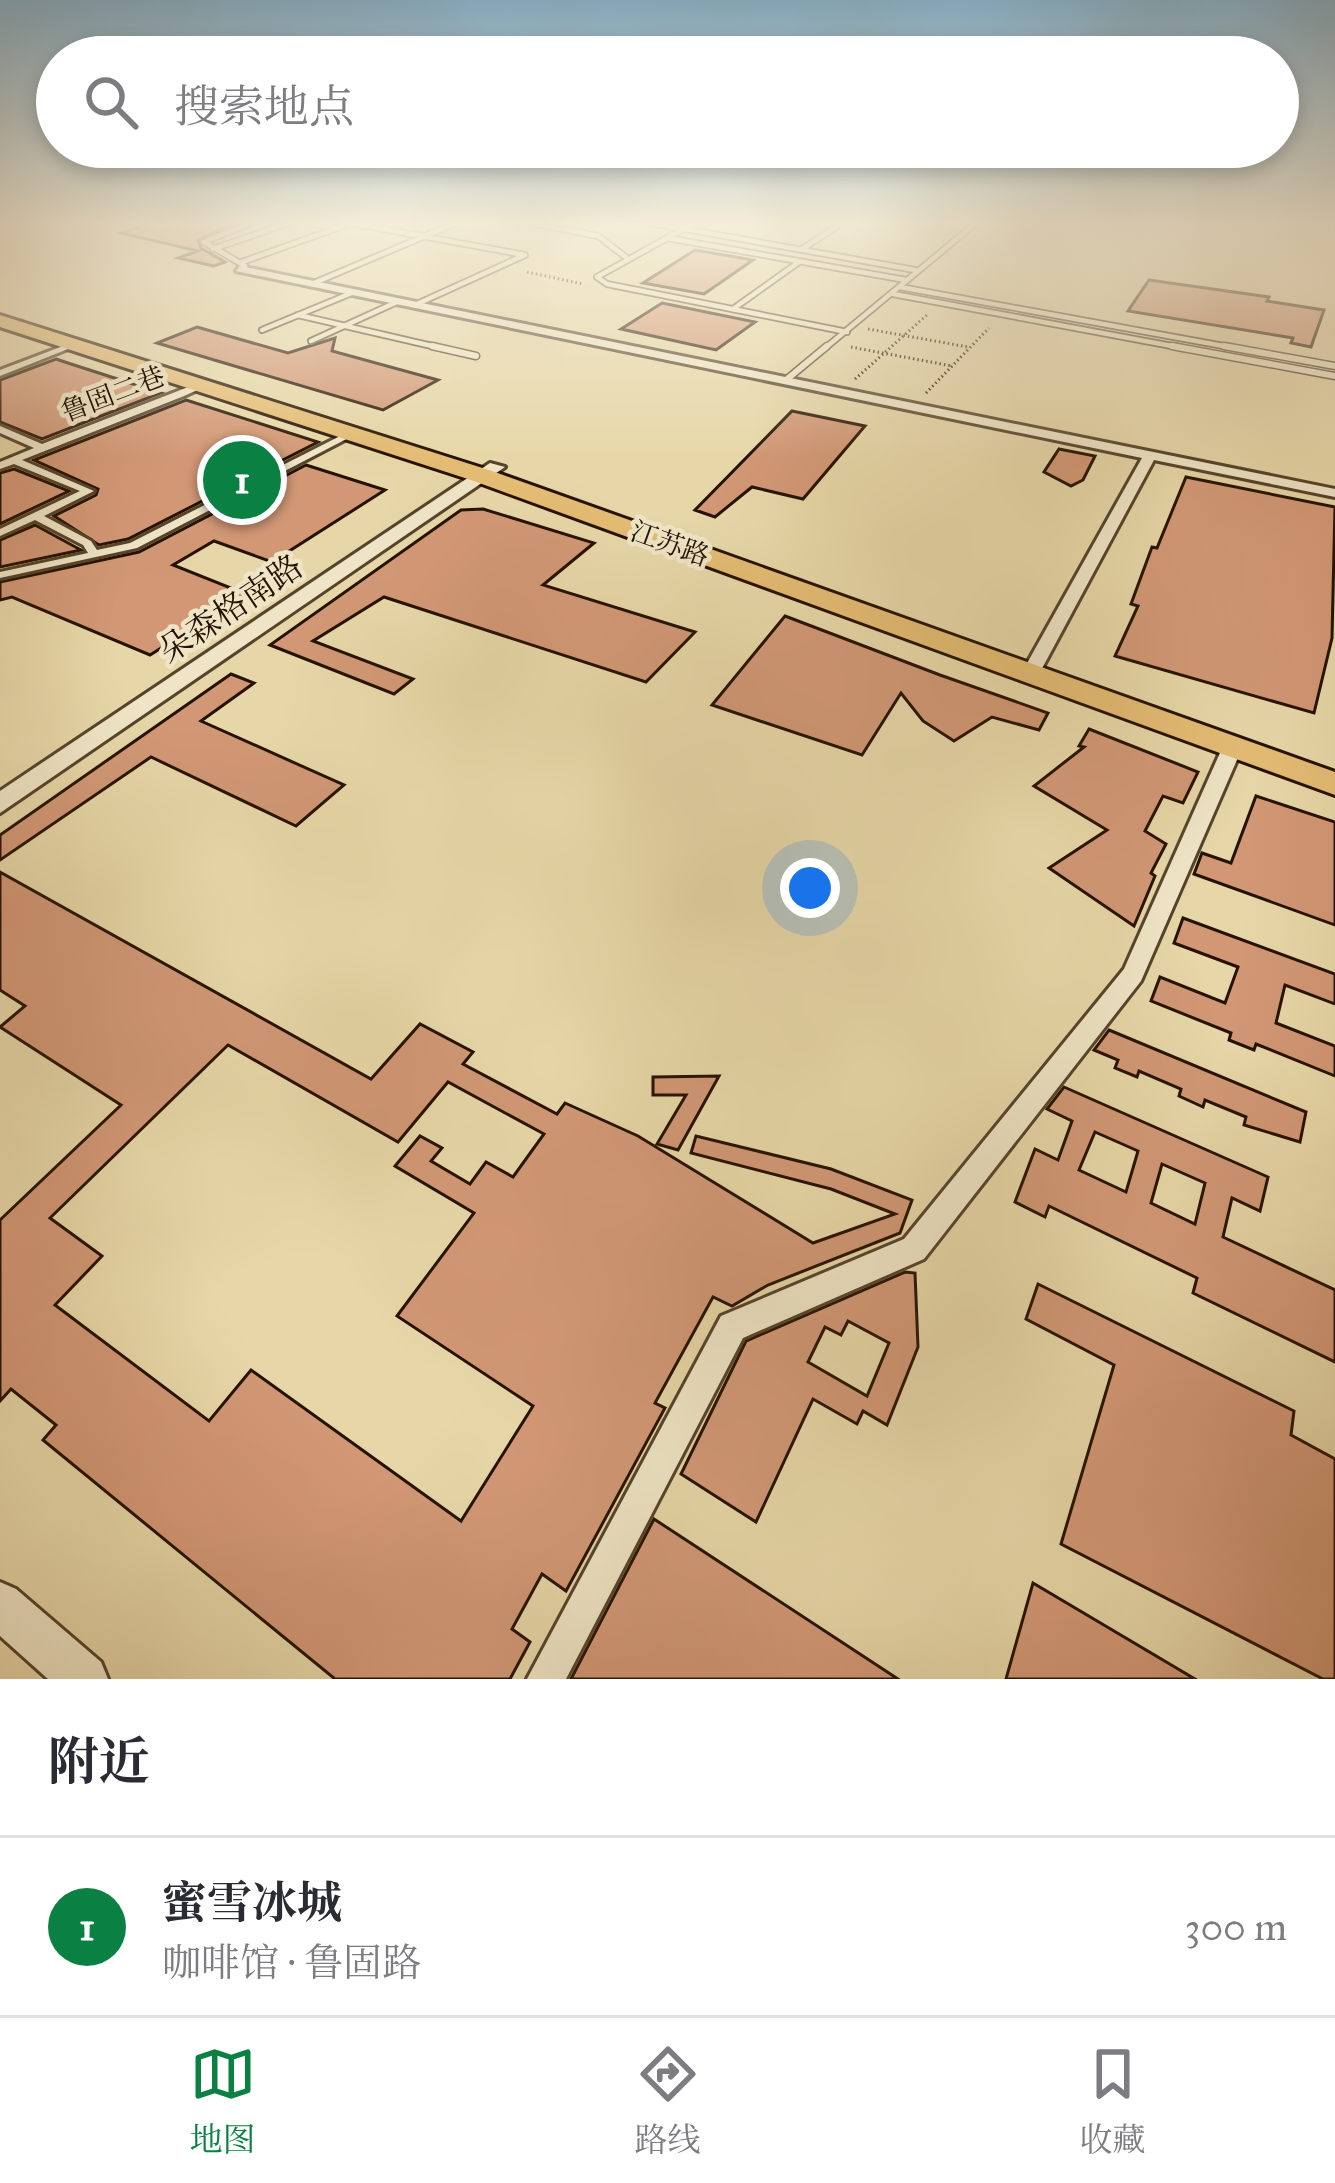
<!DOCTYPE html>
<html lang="zh">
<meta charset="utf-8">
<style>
:root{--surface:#fff;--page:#f2f2f3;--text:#2b2b33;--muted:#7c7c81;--line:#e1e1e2;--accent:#0b8043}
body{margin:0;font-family:"IM FELL Great Primer","Noto Serif SC",serif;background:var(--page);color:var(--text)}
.you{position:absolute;left:810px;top:888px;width:42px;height:42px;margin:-30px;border:9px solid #fff;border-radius:50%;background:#1a73e8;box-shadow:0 0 0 18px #1a73e833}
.badge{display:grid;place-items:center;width:78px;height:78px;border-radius:50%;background:var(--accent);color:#fff;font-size:39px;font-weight:700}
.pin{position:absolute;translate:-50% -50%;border:6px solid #fff;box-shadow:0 3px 12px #0006}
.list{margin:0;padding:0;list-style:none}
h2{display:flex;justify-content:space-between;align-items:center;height:156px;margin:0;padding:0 48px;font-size:51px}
h2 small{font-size:39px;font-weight:400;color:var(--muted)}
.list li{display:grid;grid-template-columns:78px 1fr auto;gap:36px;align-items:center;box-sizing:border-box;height:180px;padding:0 48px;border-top:3px solid var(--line)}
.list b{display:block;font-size:45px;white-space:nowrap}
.list p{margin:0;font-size:39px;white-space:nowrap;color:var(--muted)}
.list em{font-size:39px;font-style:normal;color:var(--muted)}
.icon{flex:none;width:66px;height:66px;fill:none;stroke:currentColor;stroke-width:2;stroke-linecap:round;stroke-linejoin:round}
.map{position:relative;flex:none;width:1335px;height:1679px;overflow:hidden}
.search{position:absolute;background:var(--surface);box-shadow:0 6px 18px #0003;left:36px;right:36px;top:36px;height:132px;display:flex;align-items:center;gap:30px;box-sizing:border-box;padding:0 42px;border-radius:66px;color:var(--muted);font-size:45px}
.sheet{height:336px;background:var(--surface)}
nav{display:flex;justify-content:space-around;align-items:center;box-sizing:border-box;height:168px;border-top:3px solid var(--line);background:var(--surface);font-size:33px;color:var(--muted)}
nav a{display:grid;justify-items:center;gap:6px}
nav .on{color:var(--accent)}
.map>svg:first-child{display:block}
</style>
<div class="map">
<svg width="1335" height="1679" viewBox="0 0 1335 1679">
<rect width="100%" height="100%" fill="#e7d7a8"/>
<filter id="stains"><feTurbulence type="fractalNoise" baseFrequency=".00167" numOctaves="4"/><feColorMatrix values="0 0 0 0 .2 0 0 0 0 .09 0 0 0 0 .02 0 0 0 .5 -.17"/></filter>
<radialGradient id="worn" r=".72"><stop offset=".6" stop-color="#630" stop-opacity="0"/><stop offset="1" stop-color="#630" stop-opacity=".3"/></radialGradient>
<g fill="#d29876" stroke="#261201" stroke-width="3" fill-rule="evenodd">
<polygon points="154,222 236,222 198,240 201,248 225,262 214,266 178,258 198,251 121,233"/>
<polygon points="695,250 753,260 704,294 643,283"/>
<polygon points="1149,280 1269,297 1267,301 1324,310 1311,347 1291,343 1293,338 1128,311"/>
<polygon points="662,303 755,322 716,350 621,329"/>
<polygon points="197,327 288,353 335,338 332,351 438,380 383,410 157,343"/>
<polygon points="56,359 71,364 161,393 42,439 0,422 0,380"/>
<polygon points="186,400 318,442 128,539 99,545 54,516 96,495 98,489 34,460"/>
<polygon points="792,411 865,426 803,499 752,487 715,517 695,510"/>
<polygon points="1059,449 1095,456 1083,480 1071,486 1044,472"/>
<polygon points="306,465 385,490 272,562 214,541 173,565 246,594 150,655 12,597 0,600 0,582 139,552"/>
<polygon points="14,469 69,491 0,524 0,473"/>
<polygon points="1186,477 1335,507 1332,638 1314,713 1115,656 1138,606 1131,604 1152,547 1157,548"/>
<polygon points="483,509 594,543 543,585 695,632 646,682 384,597 313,641 413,679 394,694 270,645 461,510"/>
<polygon points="35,525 81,550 0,567 0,540"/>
<polygon points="785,616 940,675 1048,713 1039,730 992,717 954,741 923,721 901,693 862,755 712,705"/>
<polygon points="231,674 254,683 201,721 344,785 296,826 151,757 0,860 0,835"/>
<polygon points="1089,729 1198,772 1183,803 1163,796 1145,831 1166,844 1151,873 1155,876 1134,926 1049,868 1107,830 1034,786 1084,747 1079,746"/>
<polygon points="1256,796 1335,822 1335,925 1194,874 1202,853 1231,863"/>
<path d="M0 872 371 1079 420 1024 473 1052 463 1064 557 1114 565 1103 638 1136 813 1243 895 1214 831 1189 691 1153 696 1136 831 1169 912 1200 900 1233 768 1285 732 1306 713 1297 655 1403 665 1408 566 1591 542 1574 512 1629 530 1642 510 1679H335L43 1440 56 1425 11 1389 0 1401V1220L121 1105 0 1027 25 1006 0 990ZM228 1045 398 1142 448 1082 544 1134 513 1177 486 1162 470 1184 431 1161 442 1148 420 1136 395 1166 474 1213 397 1316 533 1406 461 1521 251 1370 209 1421 55 1305 102 1256 50 1218Z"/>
<polygon points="1183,918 1335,974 1335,1004 1285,985 1276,1023 1335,1046 1335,1076 1256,1044 1254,1050 1229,1040 1231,1033 1151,1001 1160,977 1225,1003 1238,967 1174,943"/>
<polygon points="1109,1030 1306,1112 1300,1142 1244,1125 1246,1117 1205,1100 1203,1107 1179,1096 1181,1089 1139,1071 1137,1077 1115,1068 1118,1060 1094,1050"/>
<polygon points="719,1076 678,1150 657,1144 686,1095 653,1095 653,1077"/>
<path d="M1064 1087 1268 1177 1260 1211 1232 1198 1223 1237 1335 1290V1362L1193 1293 1197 1278 1049 1206 1045 1217 1015 1202 1035 1149 1058 1160 1072 1121 1047 1109ZM1095 1132 1138 1151 1126 1192 1079 1170ZM1162 1164 1205 1183 1195 1224 1151 1203Z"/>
<path d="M905 1272 915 1273 918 1347 887 1425 863 1411 857 1424 813 1399 756 1522 681 1474 746 1341ZM848 1321 889 1343 867 1396 808 1362 825 1327 841 1335Z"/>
<polygon points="1038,1284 1294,1411 1291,1435 1335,1459 1335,1679 1323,1679 1061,1544 1114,1365 1026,1319"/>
<polygon points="654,1519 898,1679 571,1679"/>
<polygon points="1033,1583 1195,1679 1006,1679"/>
</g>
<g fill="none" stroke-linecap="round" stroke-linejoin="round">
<defs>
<g id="service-far1">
<polyline points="307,222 333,228"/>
<polyline points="527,222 598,236 627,258"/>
<polyline points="646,222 915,270"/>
<polyline points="696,222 597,277 607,284 847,332"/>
<polyline points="667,238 906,280"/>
<polyline points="213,249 292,222"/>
<polyline points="802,249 844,222"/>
<polyline points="242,262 351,223 525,255 417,304"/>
<polyline points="245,266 204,242 253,222"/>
<polyline points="314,283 458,222"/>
<polyline points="900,287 1240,349"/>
<polyline points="893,294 1188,349"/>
<polyline points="733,309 799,262"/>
<polyline points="298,315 445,349"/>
<polyline points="262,330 354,292"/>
<polyline points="311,341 399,301"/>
<polyline points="824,349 976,223 969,222"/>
</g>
<g id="service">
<polyline points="432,346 476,356"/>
<polyline points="1172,346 1335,376"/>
<polyline points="1224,346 1335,366"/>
<polyline points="786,380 827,346"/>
</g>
<g id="pedestrian">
<polygon points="71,343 78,345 0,376 0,370"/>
<polygon points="201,382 204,383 204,387 184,396 22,460 94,491 44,516 91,541 97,550 130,543 350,431 358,433 137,548 0,578 0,572 88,553 83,545 35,520 0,536 0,529 80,491 14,464 0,469 0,462 34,448 0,433 0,426 42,444"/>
</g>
<g id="minor">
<polygon points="240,266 1335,489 1335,497 1154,460 1039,674 1030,679 1021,674 1142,458 236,271"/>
<polygon points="1233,740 1243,746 1141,981 924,1259 743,1338 566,1679 527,1679 721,1316 904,1239 1124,969 1223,746"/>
</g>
<g id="tertiary">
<polygon points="490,463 505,467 0,813 0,791"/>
<polygon points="0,1582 16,1589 101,1662 108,1679 48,1679 0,1636"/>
</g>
<polygon id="trunk" points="0,315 492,471 1335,772 1335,795 474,481 0,327"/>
</defs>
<use href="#service-far1" stroke="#56432b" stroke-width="8"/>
<use href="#service" stroke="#56432b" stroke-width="9"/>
<use href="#pedestrian" stroke="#56432b" stroke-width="6"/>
<use href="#minor" stroke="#56432b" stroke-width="6"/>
<use href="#tertiary" stroke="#56432b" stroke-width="6"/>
<use href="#trunk" stroke="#261201" stroke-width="6"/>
<g stroke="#261201" stroke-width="3" stroke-dasharray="1.5 3" stroke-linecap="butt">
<polyline points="527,272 583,284"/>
<polyline points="868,329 968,347"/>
<polyline points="851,347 952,366"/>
<polyline points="855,379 927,315"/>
<polyline points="926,393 989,328"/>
</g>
<use href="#service-far1" stroke="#efe5c6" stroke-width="4.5"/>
<use href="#service" stroke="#efe5c6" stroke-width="6"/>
<use href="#pedestrian" fill="#efe5c6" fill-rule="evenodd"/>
<use href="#minor" fill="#efe5c6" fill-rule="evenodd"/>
<use href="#tertiary" fill="#efe5c6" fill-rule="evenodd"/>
<use href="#trunk" fill="#e4bc74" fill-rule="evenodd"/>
</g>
<linearGradient id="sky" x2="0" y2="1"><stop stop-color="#88b6d2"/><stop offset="0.49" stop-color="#f4edd8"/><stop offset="1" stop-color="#f4edd8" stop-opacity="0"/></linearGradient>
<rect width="1335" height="457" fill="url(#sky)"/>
<g text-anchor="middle" stroke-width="9" stroke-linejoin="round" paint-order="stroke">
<g font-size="27" fill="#261201" stroke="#efe5c6">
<text transform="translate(113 394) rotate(-21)" y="9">鲁固二巷</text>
<text transform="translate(670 544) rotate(20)" y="9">江苏路</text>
</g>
<g font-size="33" fill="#261201" stroke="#efe5c6">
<text transform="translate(230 608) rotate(-34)" y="12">朵森格南路</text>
</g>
</g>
<rect width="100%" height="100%" filter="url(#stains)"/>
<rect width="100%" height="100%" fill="url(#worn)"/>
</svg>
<div class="you"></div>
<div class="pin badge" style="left:242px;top:480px">1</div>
<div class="search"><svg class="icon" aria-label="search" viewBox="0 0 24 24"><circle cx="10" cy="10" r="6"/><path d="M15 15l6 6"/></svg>搜索地点</div>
</div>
<section class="sheet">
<h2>附近<small></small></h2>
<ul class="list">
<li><span class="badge">1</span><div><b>蜜雪冰城</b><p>咖啡馆 · 鲁固路</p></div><em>300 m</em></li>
</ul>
</section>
<nav>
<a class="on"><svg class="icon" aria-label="map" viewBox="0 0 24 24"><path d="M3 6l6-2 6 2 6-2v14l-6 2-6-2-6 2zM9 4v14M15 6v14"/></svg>地图</a>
<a><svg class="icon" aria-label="directions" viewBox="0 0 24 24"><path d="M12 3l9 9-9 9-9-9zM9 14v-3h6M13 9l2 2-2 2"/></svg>路线</a>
<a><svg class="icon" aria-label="saved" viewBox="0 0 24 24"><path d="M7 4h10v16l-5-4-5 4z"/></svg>收藏</a>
</nav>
